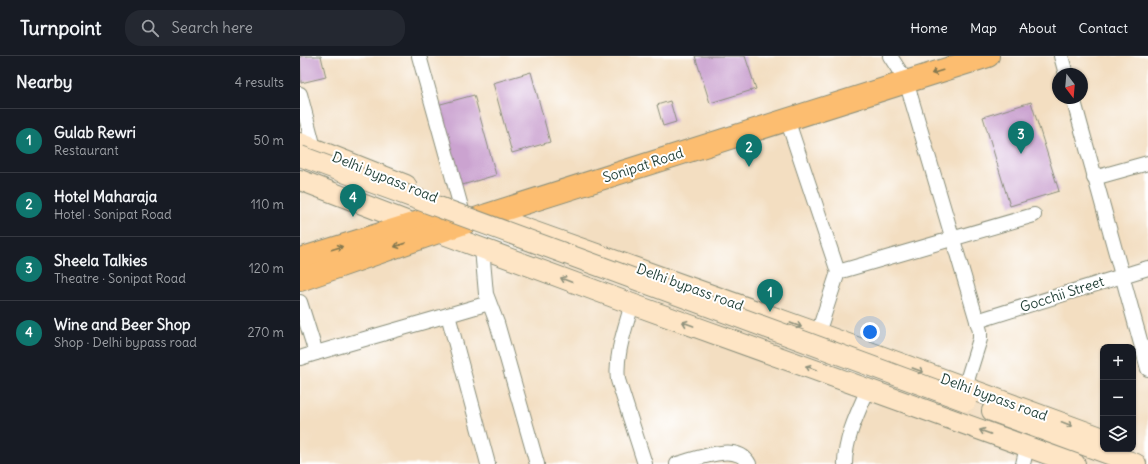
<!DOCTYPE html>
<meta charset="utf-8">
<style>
:root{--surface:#171b24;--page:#242831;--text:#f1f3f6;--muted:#9ea1a6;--line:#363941;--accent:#0f766e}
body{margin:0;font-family:Delius,sans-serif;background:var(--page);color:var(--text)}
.controls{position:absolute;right:12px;bottom:12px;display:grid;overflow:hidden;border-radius:8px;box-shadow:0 1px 3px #0004}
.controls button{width:36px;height:36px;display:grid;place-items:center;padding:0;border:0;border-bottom:1px solid var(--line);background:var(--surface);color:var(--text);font:20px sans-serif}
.compass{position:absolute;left:752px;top:12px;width:36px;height:36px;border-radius:50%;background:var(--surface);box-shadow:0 1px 3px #0004;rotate:164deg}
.you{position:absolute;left:570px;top:276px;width:14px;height:14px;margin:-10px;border:3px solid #fff;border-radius:50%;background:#1a73e8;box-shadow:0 0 0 6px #1a73e833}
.badge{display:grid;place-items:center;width:26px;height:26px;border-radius:50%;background:var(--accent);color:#fff;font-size:13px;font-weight:700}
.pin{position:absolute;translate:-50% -33px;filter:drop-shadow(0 1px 2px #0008)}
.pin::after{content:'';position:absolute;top:21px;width:14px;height:12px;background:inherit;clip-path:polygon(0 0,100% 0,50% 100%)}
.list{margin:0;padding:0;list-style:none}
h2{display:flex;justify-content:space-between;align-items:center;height:52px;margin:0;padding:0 16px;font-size:17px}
h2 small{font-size:13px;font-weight:400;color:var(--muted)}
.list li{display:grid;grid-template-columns:26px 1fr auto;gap:12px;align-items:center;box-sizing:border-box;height:64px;padding:0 16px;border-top:1px solid var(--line)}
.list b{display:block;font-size:15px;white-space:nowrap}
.list p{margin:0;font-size:13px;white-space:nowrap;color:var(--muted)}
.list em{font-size:13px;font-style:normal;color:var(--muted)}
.icon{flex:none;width:22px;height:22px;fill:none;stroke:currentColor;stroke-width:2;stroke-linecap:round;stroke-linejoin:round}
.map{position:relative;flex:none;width:848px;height:408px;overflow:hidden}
header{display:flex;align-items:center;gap:24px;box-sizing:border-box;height:56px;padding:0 20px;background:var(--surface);border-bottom:1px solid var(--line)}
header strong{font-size:19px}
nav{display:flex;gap:22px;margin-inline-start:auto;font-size:14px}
.search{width:280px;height:36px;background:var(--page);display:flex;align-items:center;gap:10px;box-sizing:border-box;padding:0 14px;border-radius:16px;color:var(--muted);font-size:15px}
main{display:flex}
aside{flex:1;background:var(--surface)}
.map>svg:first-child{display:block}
</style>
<header>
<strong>Turnpoint</strong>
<div class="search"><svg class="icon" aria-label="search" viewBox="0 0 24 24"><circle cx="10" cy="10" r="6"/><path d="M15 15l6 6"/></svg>Search here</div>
<nav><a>Home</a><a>Map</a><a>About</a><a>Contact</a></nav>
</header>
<main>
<aside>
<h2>Nearby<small>4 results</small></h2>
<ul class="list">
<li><span class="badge">1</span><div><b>Gulab Rewri</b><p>Restaurant</p></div><em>50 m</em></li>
<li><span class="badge">2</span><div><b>Hotel Maharaja</b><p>Hotel · Sonipat Road</p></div><em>110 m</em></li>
<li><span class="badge">3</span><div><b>Sheela Talkies</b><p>Theatre · Sonipat Road</p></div><em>120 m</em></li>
<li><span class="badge">4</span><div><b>Wine and Beer Shop</b><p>Shop · Delhi bypass road</p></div><em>270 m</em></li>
</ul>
</aside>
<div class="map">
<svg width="848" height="408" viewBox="0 0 848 408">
<rect width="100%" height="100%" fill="#fff"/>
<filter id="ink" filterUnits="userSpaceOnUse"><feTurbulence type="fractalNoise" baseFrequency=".025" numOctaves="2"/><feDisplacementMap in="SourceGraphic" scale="8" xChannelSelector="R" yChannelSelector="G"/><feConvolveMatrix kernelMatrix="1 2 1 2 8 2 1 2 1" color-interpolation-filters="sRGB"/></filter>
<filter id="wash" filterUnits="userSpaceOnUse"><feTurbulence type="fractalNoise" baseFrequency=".012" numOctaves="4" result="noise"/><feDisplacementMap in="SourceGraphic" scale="16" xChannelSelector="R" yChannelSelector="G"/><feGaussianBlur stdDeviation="0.9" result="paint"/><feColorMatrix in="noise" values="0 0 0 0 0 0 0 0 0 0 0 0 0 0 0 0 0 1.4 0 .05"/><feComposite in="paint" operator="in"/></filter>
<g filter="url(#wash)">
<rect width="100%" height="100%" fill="#f3dec1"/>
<g id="blocks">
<g fill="#cba3d0">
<polygon points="0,0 21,0 26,21 1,27"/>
<polygon points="395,0 445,0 456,33 410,47"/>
<polygon points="231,16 250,86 212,97 193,27"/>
<polygon points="174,39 196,119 159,130 137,49"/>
<polygon points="370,45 376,66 363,70 357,49"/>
<polygon points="731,46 759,135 710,150 683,61"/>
</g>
</g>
</g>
<g filter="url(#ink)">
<use href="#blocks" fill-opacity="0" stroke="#898e7a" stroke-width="1"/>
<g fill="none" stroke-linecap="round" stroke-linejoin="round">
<defs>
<g id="minor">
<polyline points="119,0 161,151"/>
<polyline points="590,0 606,25 680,275 680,283 665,331"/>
<polyline points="761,0 766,18"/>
<polyline points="0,38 14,92"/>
<polyline points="773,42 848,313"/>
<polyline points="487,63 538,216 518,277"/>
<polyline points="794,122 848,107"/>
<polyline points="182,193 186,238 197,267 237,408"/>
<polyline points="538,216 734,159"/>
<polyline points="0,246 16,297 148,259 188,408"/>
<path d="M332 248C325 273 315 299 318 324L345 408"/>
<polyline points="148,259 189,247"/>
<polyline points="677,265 848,212"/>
<polyline points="0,302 16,297"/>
<path d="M377 408C397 403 437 385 449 408"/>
<path d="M545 408C545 382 558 356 568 333"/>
<polyline points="723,408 727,391"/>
</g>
<g id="secondary">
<polyline points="0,87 106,129"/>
<polyline points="0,124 114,168 138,176 332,248 775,408"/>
<polyline points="207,166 518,277 803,382"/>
<polyline points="692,355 836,408"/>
</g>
<g id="primary">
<polyline points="0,203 129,163"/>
<polyline points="0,224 187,159 688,0"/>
</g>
</defs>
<use href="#minor" stroke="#898e7a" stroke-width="16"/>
<use href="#secondary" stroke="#898e7a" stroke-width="22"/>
<use href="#primary" stroke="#898e7a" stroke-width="24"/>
<use href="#minor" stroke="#fff" stroke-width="14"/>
<use href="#secondary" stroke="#fee5c5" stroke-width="20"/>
<use href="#primary" stroke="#fcbd6f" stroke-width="22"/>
<defs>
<polyline id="secondary-bridge" points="0,100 666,345"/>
</defs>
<use href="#secondary-bridge" stroke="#898e7a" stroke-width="22" stroke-linecap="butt"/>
<use href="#secondary-bridge" stroke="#fee5c5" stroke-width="20"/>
</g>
<defs><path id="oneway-shaft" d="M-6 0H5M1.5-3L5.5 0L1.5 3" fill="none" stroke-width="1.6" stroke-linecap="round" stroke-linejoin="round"/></defs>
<g stroke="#82774f">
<use href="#oneway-shaft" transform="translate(637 16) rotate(163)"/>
<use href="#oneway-shaft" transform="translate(100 189) rotate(161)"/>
<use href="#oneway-shaft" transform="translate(37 192) rotate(-17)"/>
</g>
<g stroke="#8e917c">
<use href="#oneway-shaft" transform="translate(266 224) rotate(-159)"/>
<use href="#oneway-shaft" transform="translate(388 268) rotate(-160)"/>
<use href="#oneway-shaft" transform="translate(496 269) rotate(20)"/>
<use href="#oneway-shaft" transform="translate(511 312) rotate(-160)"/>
<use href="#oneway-shaft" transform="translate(618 314) rotate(20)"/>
<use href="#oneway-shaft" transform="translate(767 368) rotate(21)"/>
<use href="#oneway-shaft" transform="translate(685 376) rotate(-160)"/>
</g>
</g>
<g text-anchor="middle" stroke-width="4" stroke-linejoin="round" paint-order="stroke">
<g font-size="14" fill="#1f3d34" stroke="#fff">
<text transform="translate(343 109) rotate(-18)" y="5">Sonipat Road</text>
<text transform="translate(85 121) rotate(22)" y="5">Delhi bypass road</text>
<text transform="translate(390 231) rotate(20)" y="5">Delhi bypass road</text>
<text transform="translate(762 238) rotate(-18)" y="5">Gocchii Street</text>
<text transform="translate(694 341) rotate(20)" y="5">Delhi bypass road</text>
</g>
</g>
</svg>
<div class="controls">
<button>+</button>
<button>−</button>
<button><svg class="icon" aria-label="layers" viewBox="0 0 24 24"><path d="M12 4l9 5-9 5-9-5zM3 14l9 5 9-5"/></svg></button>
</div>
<svg class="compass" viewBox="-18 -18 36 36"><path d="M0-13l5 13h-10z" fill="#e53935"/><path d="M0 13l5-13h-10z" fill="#9ea1a6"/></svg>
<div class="you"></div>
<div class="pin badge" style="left:470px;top:256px">1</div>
<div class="pin badge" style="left:449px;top:111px">2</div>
<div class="pin badge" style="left:721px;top:98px">3</div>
<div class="pin badge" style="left:53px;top:161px">4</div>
</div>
</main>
